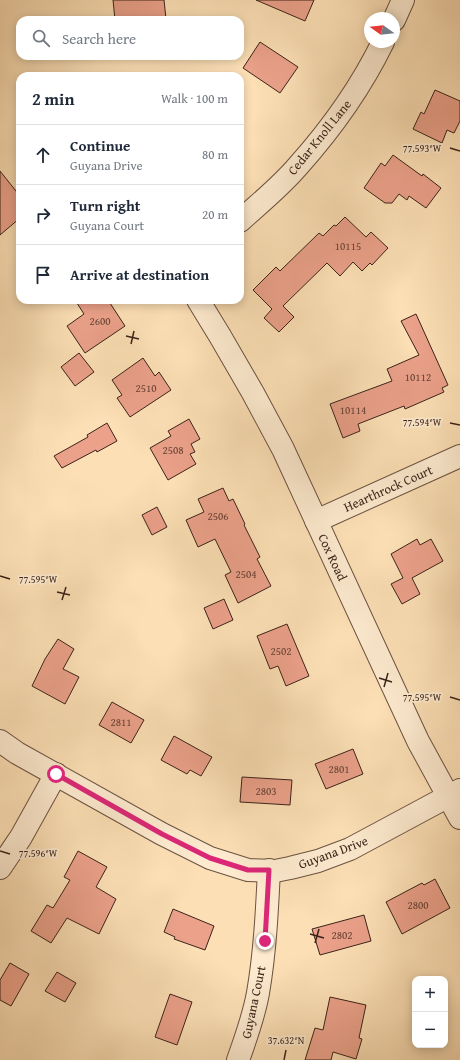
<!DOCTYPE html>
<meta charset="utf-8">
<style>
:root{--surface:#fff;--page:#f6f6f7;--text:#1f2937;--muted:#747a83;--line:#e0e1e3}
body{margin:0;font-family:"Gentium Book Plus",serif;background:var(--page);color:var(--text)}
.controls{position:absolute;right:12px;bottom:12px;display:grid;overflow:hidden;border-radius:8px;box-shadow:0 2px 10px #0003}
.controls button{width:36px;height:36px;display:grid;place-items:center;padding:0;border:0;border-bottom:1px solid var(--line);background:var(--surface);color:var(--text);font:20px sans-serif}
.compass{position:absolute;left:364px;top:12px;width:36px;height:36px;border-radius:50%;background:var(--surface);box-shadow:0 2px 10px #0003;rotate:285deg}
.stop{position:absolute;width:12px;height:12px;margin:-9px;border:3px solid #db2777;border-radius:50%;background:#fff}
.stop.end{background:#db2777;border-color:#fff;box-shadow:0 1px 4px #0008}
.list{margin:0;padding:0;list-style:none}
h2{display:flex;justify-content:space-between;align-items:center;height:52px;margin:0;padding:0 16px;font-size:17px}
h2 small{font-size:13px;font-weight:400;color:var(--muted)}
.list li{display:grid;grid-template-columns:26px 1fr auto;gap:12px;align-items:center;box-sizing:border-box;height:60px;padding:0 16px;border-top:1px solid var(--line)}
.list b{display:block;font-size:15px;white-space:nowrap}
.list p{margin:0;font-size:13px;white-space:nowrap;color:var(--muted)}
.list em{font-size:13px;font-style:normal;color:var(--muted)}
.icon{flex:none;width:22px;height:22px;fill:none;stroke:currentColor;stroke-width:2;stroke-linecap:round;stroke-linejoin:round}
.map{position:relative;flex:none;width:460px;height:1060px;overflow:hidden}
.search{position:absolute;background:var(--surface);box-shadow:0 2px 10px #0003;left:16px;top:16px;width:228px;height:44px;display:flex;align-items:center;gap:10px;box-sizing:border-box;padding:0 14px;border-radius:12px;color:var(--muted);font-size:15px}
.panel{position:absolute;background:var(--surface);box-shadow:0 2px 10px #0003;left:16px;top:72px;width:228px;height:232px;border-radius:12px}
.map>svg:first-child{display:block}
</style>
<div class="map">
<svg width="460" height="1060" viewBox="0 0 460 1060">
<rect width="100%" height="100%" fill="#fcdfb5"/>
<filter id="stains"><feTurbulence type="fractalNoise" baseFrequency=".005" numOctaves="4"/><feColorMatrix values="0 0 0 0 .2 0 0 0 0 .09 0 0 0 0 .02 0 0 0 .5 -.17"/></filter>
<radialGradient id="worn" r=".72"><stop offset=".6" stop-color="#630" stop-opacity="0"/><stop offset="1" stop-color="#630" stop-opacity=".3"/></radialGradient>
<g fill="#eba18a" stroke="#3b2319">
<polygon points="113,0 164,0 166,19 115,20"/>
<polygon points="256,0 314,0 305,21"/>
<polygon points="260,42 298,67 280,93 243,68"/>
<polygon points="435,90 460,101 460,121 454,133 447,130 442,143 413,129 421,112 424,114"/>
<polygon points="393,155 422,176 423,174 441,188 426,208 409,196 407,200 399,194 392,203 385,203 364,188 381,163 385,166"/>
<polygon points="0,171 20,196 20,218 0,235"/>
<polygon points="345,217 366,237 371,232 388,248 372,265 370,263 362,271 353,262 340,276 327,263 283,306 294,317 279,332 264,318 272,309 253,290 276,267 280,271 319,233 323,236 334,225 336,226"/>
<polygon points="75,300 108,300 125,326 85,353 67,326 84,314"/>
<polygon points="416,314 448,385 442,388 444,392 405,409 404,406 358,424 360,431 343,438 330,404 392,381 387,369 419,355 401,321"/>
<polygon points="79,353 94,372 75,386 61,367"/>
<polygon points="143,358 155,376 159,372 171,390 130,417 117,398 122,395 112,380"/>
<polygon points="189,419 200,439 191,444 195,452 190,454 196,464 168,480 150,448 171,436 168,431"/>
<polygon points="107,423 117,441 97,452 96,450 62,468 54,456 88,437 87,435"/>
<polygon points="223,488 229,501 233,499 245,524 244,525 260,557 257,559 271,586 238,603 225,575 231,572 215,539 198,547 186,520 204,512 198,499"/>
<polygon points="157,507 167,527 152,535 142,515"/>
<polygon points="417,539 420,545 431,539 443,561 412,578 420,594 402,604 391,584 403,578 391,554"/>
<polygon points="224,599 233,620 213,629 204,608"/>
<polygon points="287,624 309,676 286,686 278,666 270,669 257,636"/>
<polygon points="58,639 74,649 63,669 79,677 65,704 32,686 45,659"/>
<polygon points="112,702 144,720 131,743 99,725"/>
<polygon points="174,736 212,757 201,776 190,770 187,774 161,760"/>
<polygon points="353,749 363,774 326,789 315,764"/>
<polygon points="242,777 292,780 290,805 240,802"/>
<polygon points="78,851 107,867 96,887 116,899 99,934 67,918 51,943 31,931 47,905 53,908 70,880 64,877"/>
<polygon points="435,879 450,908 402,934 386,902 422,883 424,885"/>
<polygon points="173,909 214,926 205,950 174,939 175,937 164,932"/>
<polygon points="364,915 371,941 320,955 312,929"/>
<polygon points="10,963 29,974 11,1006 0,1000 0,980"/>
<polygon points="57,972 76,983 65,1002 45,991"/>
<polygon points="170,994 192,1002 177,1045 155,1037"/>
<polygon points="330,997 366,1005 359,1038 362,1039 356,1059 333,1052 331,1060 305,1060 315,1028 323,1030"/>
</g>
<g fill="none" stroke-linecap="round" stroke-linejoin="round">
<defs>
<g id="minor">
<polyline points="394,20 403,0"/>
<path d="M240 221C260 203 281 186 298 166 332 128 361 87 383 42"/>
<polyline points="198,300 220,336 253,393 283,449 418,741 460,818"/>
<polyline points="316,521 460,456"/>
<polyline points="0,741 17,753 162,834 210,858 248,870 275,871 290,868 318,861 350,849 460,790"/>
<polyline points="0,868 21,837 56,774"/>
<path d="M238 1060C246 1038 254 1015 258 993 265 952 267 911 269 870"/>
</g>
</defs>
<use href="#minor" stroke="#6b5240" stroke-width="24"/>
<use href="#minor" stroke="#fdeacf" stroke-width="22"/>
</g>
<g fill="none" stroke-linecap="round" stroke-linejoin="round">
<polyline stroke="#db2777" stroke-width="5" points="56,774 162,834 210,858 248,870 269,870 265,941"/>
</g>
<path fill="none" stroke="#3b2319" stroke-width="1.5" d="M450 148 460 151M126 336 139 339M131 344 134 331M450 423 460 425M0 576 10 579M57 592 70 595M62 600 66 587M379 678 392 682M384 687 388 673M450 697 460 700M0 851 10 854M310 934 324 938M315 943 319 929M284 1060 286 1050"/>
<g text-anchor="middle" stroke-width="3.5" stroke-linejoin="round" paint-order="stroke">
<g font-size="11" fill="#674235">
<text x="348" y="250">10115</text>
<text x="100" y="325">2600</text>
<text x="418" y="381">10112</text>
<text x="146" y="392">2510</text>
<text x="353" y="414">10114</text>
<text x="173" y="454">2508</text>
<text x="218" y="520">2506</text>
<text x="246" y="578">2504</text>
<text x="281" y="655">2502</text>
<text x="121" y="726">2811</text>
<text x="339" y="773">2801</text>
<text x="266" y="795">2803</text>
<text x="418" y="909">2800</text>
<text x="342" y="939">2802</text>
</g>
<g font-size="13" fill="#3b2319" stroke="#fdeacf">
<text transform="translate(319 137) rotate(-51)" y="5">Cedar Knoll Lane</text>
<text transform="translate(388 488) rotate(-24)" y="5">Hearthrock Court</text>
<text transform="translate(333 557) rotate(65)" y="5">Cox Road</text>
<text transform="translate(333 852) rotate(-20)" y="5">Guyana Drive</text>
<text transform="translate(253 1002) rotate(-78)" y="5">Guyana Court</text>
</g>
</g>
<g font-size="10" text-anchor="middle" fill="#3b2319" stroke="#fdeacf" stroke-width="3.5" stroke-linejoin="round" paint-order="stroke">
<text x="422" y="152">77.593°W</text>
<text x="422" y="426">77.594°W</text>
<text x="38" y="583">77.595°W</text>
<text x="422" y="701">77.595°W</text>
<text x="38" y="857">77.596°W</text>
<text x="286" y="1044">37.632°N</text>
</g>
<rect width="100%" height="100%" filter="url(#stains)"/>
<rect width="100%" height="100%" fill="url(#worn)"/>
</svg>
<div class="controls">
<button>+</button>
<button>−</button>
</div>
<svg class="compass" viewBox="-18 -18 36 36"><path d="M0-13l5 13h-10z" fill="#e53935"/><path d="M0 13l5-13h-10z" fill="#747a83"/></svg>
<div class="stop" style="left:56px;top:774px"></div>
<div class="stop end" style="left:265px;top:941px"></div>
<div class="search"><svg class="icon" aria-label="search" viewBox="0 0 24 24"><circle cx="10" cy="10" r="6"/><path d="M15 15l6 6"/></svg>Search here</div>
<section class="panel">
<h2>2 min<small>Walk · 100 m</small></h2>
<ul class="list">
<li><svg class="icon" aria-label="ahead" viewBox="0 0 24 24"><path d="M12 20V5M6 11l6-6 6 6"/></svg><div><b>Continue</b><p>Guyana Drive</p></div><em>80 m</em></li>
<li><svg class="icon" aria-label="right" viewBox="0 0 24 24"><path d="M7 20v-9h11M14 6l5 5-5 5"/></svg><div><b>Turn right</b><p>Guyana Court</p></div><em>20 m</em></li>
<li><svg class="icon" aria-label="arrive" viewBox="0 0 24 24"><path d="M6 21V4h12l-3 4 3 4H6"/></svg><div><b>Arrive at destination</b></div></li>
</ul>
</section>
</div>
